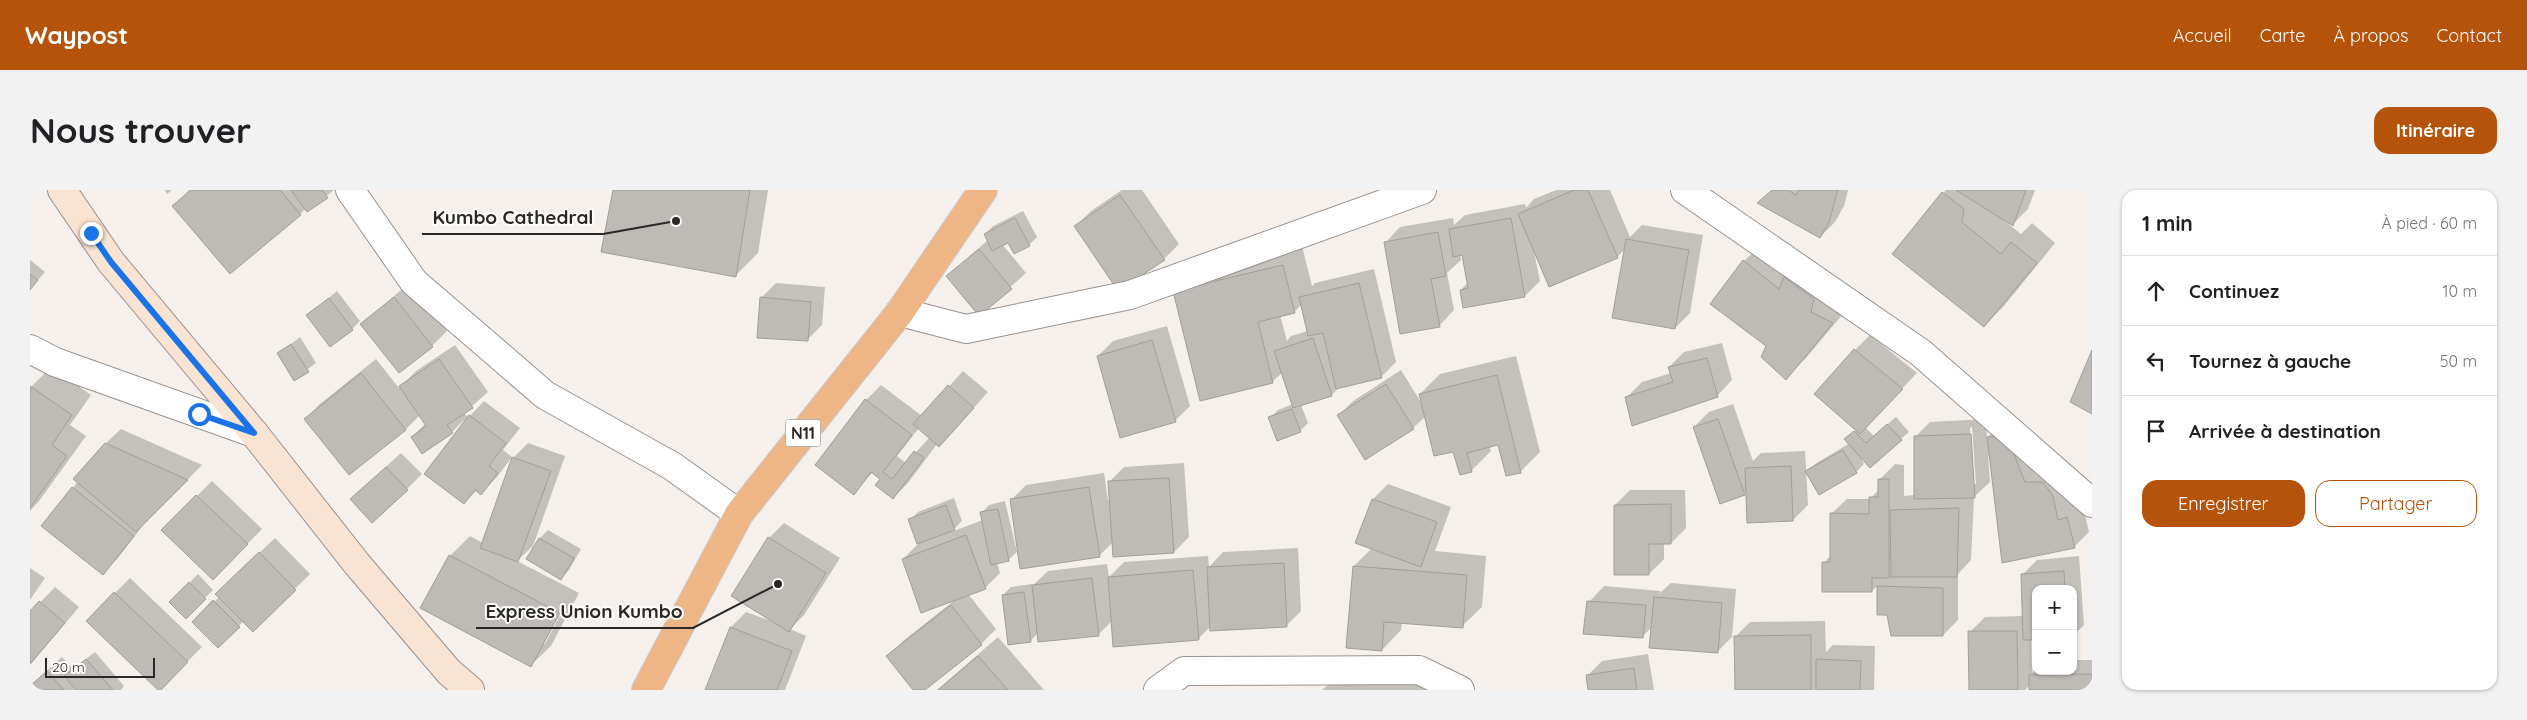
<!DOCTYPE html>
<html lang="fr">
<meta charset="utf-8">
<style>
:root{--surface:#fff;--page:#f2f2f2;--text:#202124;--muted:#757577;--line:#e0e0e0;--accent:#b45309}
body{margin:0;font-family:Quicksand,sans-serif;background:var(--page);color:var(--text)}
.controls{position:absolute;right:15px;bottom:15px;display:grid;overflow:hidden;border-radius:10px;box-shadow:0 1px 4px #0004}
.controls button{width:45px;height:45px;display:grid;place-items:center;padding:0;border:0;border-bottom:1px solid var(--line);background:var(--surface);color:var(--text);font:25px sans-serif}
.scale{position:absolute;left:15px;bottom:12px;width:110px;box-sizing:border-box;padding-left:5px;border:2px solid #292826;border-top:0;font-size:14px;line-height:18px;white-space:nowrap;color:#292826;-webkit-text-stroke:4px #fffefd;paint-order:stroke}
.stop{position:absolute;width:15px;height:15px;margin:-11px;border:4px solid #1a73e8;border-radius:50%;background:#fff}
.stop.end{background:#1a73e8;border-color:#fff;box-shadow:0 1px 5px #0008}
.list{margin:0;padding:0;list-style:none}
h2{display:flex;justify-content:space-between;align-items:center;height:65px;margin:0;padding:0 20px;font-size:21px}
h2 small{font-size:16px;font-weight:400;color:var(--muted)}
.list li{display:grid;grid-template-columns:32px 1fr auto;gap:15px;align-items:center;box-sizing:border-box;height:70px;padding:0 20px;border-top:1px solid var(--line)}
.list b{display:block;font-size:19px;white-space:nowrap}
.list em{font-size:16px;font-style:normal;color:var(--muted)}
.actions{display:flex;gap:10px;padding:15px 20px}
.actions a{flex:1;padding:11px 0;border:1px solid var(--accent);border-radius:15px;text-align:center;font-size:18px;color:var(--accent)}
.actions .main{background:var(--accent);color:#fff}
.icon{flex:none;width:28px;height:28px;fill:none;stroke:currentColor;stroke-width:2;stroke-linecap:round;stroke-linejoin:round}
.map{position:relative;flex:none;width:2062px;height:500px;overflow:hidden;border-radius:15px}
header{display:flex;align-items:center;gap:30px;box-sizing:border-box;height:70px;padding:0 25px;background:var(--accent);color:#fff}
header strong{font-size:24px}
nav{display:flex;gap:28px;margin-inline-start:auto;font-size:18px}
.intro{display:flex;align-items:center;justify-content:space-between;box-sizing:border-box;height:120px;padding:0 30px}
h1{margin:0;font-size:35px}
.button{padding:12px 22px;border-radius:15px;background:var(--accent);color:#fff;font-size:18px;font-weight:700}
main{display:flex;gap:30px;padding:0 30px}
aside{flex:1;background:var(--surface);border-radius:15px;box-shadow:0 1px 4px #0004}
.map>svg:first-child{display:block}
</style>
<header>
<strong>Waypost</strong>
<nav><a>Accueil</a><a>Carte</a><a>À propos</a><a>Contact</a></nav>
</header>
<div class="intro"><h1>Nous trouver</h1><a class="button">Itinéraire</a></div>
<main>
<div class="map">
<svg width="2062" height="500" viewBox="0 0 2062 500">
<rect width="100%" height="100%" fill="#f5f0ec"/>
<g fill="#0003" fill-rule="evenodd">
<polygon points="135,0 142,0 137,4"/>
<polygon points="159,0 304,0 278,21 276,18 270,24 144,16"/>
<polygon points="584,0 738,0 728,63 706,85"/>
<polygon points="1092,0 1112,0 1149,54 1134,69 1046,36 1061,21"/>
<polygon points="1526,0 1580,0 1600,47 1612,35 1673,45 1660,123 1645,138 1595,59 1587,67 1504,62 1510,91 1495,106 1431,100 1438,92 1433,63 1430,64 1431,70 1417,83 1424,120 1409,136 1355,53 1370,37 1423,28 1424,35 1435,25 1495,14 1496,18 1504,9"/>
<polygon points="1742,0 1818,0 1814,16 1805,32 1790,47 1729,13"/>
<polygon points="1916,0 2005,0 1998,19 1983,34 1972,29 1991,44 2002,33 2025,53 1974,116 1954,136 1864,64"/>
<polygon points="993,21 1007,47 999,55 978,51 972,54 996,83 949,125 917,86 958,50 955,44 963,36"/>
<polygon points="1734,52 1822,113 1776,168 1756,188 1737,156 1714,71"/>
<path d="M1272 56 1282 96 1285 93 1344 79 1366 172 1351 187 1310 196 1302 205 1271 215 1278 233 1270 241 1240 228 1248 220 1263 214 1253 182 1242 192 1145 102ZM1272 114 1278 141 1261 146 1257 151 1250 125 1264 122Z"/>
<polygon points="0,70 15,82 0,99"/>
<polygon points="379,93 417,141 402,156 332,134"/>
<polygon points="746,93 795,97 792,135 777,150 731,108"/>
<polygon points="307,101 330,131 322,139 278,125"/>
<polygon points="1137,136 1160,216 1145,231 1068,166 1083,151"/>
<polygon points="1840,145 1887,183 1835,237 1844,246 1866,227 1879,242 1871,249 1830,266 1834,274 1826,282 1790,303 1777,282 1785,274 1820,253 1816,249 1827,239 1825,160"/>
<polygon points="270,147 286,173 264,189 248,164"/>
<polygon points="1692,153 1702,190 1687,206 1597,207 1612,192 1641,183 1639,177 1654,162"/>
<polygon points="425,155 458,202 434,223 438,228 454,211 490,238 473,260 482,267 466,288 451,303 447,300 434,313 435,229 422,242 382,247 396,233 390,225 376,239 319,283 275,229 290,214 346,169 369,198 386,181"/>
<polygon points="1486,166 1510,262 1490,282 1469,254 1459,256 1461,261 1441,281 1396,226 1383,238 1308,226 1323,211 1371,180 1392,214 1390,204 1410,184"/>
<polygon points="21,177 61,205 40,235 56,246 9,311 0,321 0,198"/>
<path d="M933 181 958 202 924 240 909 255 907 254 878 293 863 308 852 288 843 282 824 303 787 274 836 210 851 195 892 226ZM889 238 900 247 876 273 867 266Z"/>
<polygon points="1703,214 1723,271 1731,263 1775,261 1778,315 1763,330 1717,301 1714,303 1664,237 1679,222"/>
<path d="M1956 229 1957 248 1973 232 1992 231 2010 277 2038 291 2043 316 2052 313 2059 342 2044 357 1958 266 1960 292 1944 307 1941 370 1928 384V430L1913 445 1859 424H1848V395L1842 401 1794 373 1801 365V324L1817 309H1840L1850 298V289L1865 274 1874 275V306L1885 305V247L1900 232ZM1942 237 1946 294H1943L1940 238Z"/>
<polygon points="91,239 172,275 117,330 88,368 73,383 43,298 75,254"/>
<path d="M498 253 535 266 503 356 487 371 549 403 521 456 501 475 392 418 420 366 440 346 453 353 483 268ZM532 417 534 418 515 454H512Z"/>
<polygon points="371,263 392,284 377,299 337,294"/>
<polygon points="1154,273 1159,347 1144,362 1083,352 1069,366 981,310 996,295 1074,283 1078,310 1080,310 1079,292 1094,277"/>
<polygon points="182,291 232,339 183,389 133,340"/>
<polygon points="1358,294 1421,317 1405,361 1456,366 1452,417 1432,436 1372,432 1371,440 1352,460 1324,376 1342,358 1343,309"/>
<polygon points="1600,300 1655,300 1656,338 1641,353 1634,353 1634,369 1619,384 1585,315"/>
<polygon points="924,308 932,331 921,342 953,330 951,323 959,315 975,311 987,362 978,370 967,373 970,383 955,398 938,404 966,439 951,454 893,500 885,500 858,466 873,451 926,409 873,369 888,354 880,330 888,322"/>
<polygon points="754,333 810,368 774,425 760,439 776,446 755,500 676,500 701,437 716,422 747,433 739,348"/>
<polygon points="518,340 551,359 539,380 531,388 498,369 510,348"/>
<polygon points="245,348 280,384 223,440 214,431 188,456 164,432 190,406 202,389"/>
<polygon points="1268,358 1271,421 1256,436 1181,436 1168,449 1082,431 1069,444 1008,443 1000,451 973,405 981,397 1002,394 1002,396 1018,381 1077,374 1079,387 1094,372 1178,366 1179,377 1193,362"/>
<polygon points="2049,366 2054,435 2043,446 2043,399 2006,399 2001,449 2002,483 2006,479 2006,481 2043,481 2043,470 2062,470 2062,500 2000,500 2000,495 1995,500 1940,500 1940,442 1955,427 1993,426 1992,385 2007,370"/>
<polygon points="0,378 15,388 0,410"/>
<polygon points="168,384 183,400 156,427 141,412"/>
<polygon points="100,388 172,457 129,500 57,431"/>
<polygon points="1641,393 1706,399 1702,447 1687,462 1623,436 1612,447 1559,412 1574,396 1630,401 1630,403"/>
<polygon points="25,397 49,417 0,475 0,423"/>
<polygon points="1795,431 1796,462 1803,455 1845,456 1844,500 1706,500 1705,447 1720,432"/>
<polygon points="968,447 1014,500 907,500"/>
<polygon points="65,462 94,496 91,500 0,500 0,496 32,467 43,479"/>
<polygon points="1618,464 1624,500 1559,500 1557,486 1572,471"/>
<polygon points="1300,493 1410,493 1410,500 1292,500"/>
</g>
<g fill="#bebab6" stroke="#a29e9a">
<polygon points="161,0 250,0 271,25 200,84 142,16"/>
<polygon points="261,0 292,0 298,8 277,22"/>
<polygon points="583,0 720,0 706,87 571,62"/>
<polygon points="1544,0 1558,0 1588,68 1519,97 1488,24"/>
<polygon points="1742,0 1758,0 1766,5 1769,0 1808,0 1799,32 1790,48 1727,13"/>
<polygon points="1926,0 1996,0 1983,36"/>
<polygon points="1912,2 1934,19 1932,32 1971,64 1981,52 2007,73 1954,137 1862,64"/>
<polygon points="1090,5 1135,70 1088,101 1044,36"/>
<polygon points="985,28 1000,56 984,64 978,53 962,61 954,44"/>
<polygon points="1481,28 1495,107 1433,118 1430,100 1438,98 1432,65 1423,67 1419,39"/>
<polygon points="1408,42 1416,86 1401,89 1410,137 1370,144 1354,52"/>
<polygon points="1596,49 1659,60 1645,139 1582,128"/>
<polygon points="949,59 982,99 949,126 916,86"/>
<polygon points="1713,70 1749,99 1754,87 1784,109 1781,122 1803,133 1756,190 1731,167 1736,156 1680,114"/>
<polygon points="1253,75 1265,123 1228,132 1243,193 1170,211 1143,101"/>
<polygon points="0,84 8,90 0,100"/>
<polygon points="1329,93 1352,188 1306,199 1293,143 1278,146 1269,107"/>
<polygon points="364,107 403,157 369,183 330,134"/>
<polygon points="730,107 781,112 778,151 727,148"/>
<polygon points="299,108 323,140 300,157 276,125"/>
<polygon points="1283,148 1302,206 1263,218 1244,161"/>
<polygon points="1122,150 1146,232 1090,248 1067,166"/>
<polygon points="261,154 279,182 264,191 247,163"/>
<polygon points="1824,159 1873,199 1830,244 1784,204"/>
<polygon points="2062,160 2062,224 2040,212"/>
<polygon points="1677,168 1688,207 1602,236 1595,207 1643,192 1638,177"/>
<polygon points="409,169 443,218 417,235 423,243 392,264 381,247 396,236 369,196"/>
<polygon points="331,183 376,240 319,285 274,229"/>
<polygon points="1467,185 1491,283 1476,286 1468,255 1437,263 1442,282 1430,285 1423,262 1404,266 1389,204"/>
<polygon points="1356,194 1384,239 1335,270 1307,225"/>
<polygon points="918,195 944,218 909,257 883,234"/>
<polygon points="0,196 42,225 22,255 37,266 0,318"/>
<polygon points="835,209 882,245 853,282 862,289 884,261 894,268 863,309 845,295 850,289 841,282 824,305 785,275"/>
<polygon points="1262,219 1271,242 1247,251 1238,227"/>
<polygon points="439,225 476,253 459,276 468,283 451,305 445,300 434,314 394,284"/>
<polygon points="1688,229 1715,305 1690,314 1663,237"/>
<polygon points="1857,234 1872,250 1840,278 1814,249 1824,241 1836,253"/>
<polygon points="1941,244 1945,308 1884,309 1884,246"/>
<polygon points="1977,246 1995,292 2013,292 2023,306 2028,330 2037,327 2045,358 1972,373 1957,247"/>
<polygon points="75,253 158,290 106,342 43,289"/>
<polygon points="1813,260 1827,283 1789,305 1775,281"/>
<polygon points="482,267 521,281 488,372 450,358"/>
<polygon points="1761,276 1763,331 1717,333 1715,278"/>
<polygon points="356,277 378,300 342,333 320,309"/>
<polygon points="1139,288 1144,363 1083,367 1078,291"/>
<polygon points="1848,289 1859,289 1859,388 1842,388 1842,402 1792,402 1792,372 1800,372 1800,323 1839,324 1839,307 1848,307"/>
<polygon points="42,297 104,346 73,385 11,336"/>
<polygon points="1059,297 1070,367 990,379 980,309"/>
<polygon points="166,305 218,354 183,390 131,340"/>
<polygon points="1342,309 1407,332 1391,377 1325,353"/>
<polygon points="1641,314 1641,354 1619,354 1619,385 1584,385 1584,315"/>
<polygon points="916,315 925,340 887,354 878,329"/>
<polygon points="1929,318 1927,387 1861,387 1860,320"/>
<polygon points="968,319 979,371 961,375 950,322"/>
<polygon points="936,345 956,399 891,423 872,369"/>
<polygon points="738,347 796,383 759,442 701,406"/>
<polygon points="509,348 544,368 531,390 496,369"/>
<polygon points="229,362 266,400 223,442 185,404"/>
<polygon points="419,365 530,423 501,477 390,418"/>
<polygon points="1254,373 1257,437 1180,441 1177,377"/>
<polygon points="1323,376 1437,385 1433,438 1354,432 1352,461 1316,458"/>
<polygon points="1163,380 1169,450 1083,457 1078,387"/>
<polygon points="2034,381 2035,399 2006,399 2006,450 1993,450 1991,384"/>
<polygon points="1062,388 1069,446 1008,452 1002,395"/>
<polygon points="159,392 176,409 156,429 139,412"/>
<polygon points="1847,396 1913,398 1913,446 1861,446 1857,425 1847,425"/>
<polygon points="84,402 158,472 131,500 128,500 56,431"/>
<polygon points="994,402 1001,452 978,455 972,405"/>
<polygon points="1624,407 1692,413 1688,463 1619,458"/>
<polygon points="183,410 210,437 188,458 162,432"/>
<polygon points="9,411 35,433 0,474 0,421"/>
<polygon points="1557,411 1616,415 1613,448 1553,444"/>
<polygon points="921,415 952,455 895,500 883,500 856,466"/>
<polygon points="700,437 762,461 747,500 675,500"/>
<polygon points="1938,441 1987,441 1988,500 1939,500"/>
<polygon points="1781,445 1781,500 1705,500 1704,446"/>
<polygon points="948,466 978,500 908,500"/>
<polygon points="56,469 83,500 46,500 34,486"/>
<polygon points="1786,469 1831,471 1830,500 1786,500"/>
<polygon points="1604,478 1607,500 1558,500 1556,485"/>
<polygon points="17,481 34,500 0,500 0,496"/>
<polygon points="2062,484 2062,500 1999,500 1999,485"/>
</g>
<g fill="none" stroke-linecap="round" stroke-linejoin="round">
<defs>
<g id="minor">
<polyline points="320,0 384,92 515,205 642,276 709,324"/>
<polyline points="1655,0 1891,163 2062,313"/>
<polyline points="1128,500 1154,481 1389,480 1430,500"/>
</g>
<g id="tertiary">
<polyline points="870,122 936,139 1100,105 1392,0"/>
<polyline points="0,159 25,172 224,243"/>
</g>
<polyline id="secondary" points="32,0 81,72 224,243 327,374 419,482 440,500"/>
<polyline id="trunk" points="616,500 709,324 870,122 953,0"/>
</defs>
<use href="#minor" stroke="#97928f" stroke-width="30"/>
<use href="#tertiary" stroke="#97928f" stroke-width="30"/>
<use href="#secondary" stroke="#97928f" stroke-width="30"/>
<use href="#trunk" stroke="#cccbcb" stroke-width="30"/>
<use href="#minor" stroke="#fff" stroke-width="28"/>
<use href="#tertiary" stroke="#fff" stroke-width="28"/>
<use href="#secondary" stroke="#f9e3d2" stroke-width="28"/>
<use href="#trunk" stroke="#eeb686" stroke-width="28"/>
</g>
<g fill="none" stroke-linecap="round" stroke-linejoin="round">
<polyline stroke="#1a73e8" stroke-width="6" points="61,43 81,72 224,243 169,224"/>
</g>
<g text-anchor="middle" stroke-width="4" stroke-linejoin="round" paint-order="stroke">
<rect fill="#fffefd" stroke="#696866" stroke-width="1" x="755.5" y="229.5" width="35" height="27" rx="4"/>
<g font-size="16" font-weight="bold" fill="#292826">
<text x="773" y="249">N11</text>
</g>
</g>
<path fill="none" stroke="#292826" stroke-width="2" d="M646 31L573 44H392M748 394L663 438H446"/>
<g fill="#292826" stroke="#fffefd" stroke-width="2">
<circle cx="646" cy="31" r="5"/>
<circle cx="748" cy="394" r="5"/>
</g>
<g font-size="19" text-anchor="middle" font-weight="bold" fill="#292826" stroke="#fffefd" stroke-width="4" stroke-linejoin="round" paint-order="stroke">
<text x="483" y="34">Kumbo Cathedral</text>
<text x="554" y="428">Express Union Kumbo</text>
</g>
</svg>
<div class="controls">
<button>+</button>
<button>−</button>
</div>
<div class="scale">20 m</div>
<div class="stop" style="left:169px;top:224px"></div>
<div class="stop end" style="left:61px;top:43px"></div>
</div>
<aside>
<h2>1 min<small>À pied · 60 m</small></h2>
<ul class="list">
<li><svg class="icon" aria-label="ahead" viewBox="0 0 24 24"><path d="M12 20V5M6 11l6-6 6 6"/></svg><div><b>Continuez</b></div><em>10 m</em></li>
<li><svg class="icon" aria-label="left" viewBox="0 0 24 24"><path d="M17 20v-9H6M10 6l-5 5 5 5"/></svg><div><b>Tournez à gauche</b></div><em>50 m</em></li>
<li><svg class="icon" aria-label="arrive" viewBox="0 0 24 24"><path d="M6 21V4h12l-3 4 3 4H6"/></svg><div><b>Arrivée à destination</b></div></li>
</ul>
<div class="actions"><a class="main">Enregistrer</a><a>Partager</a></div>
</aside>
</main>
